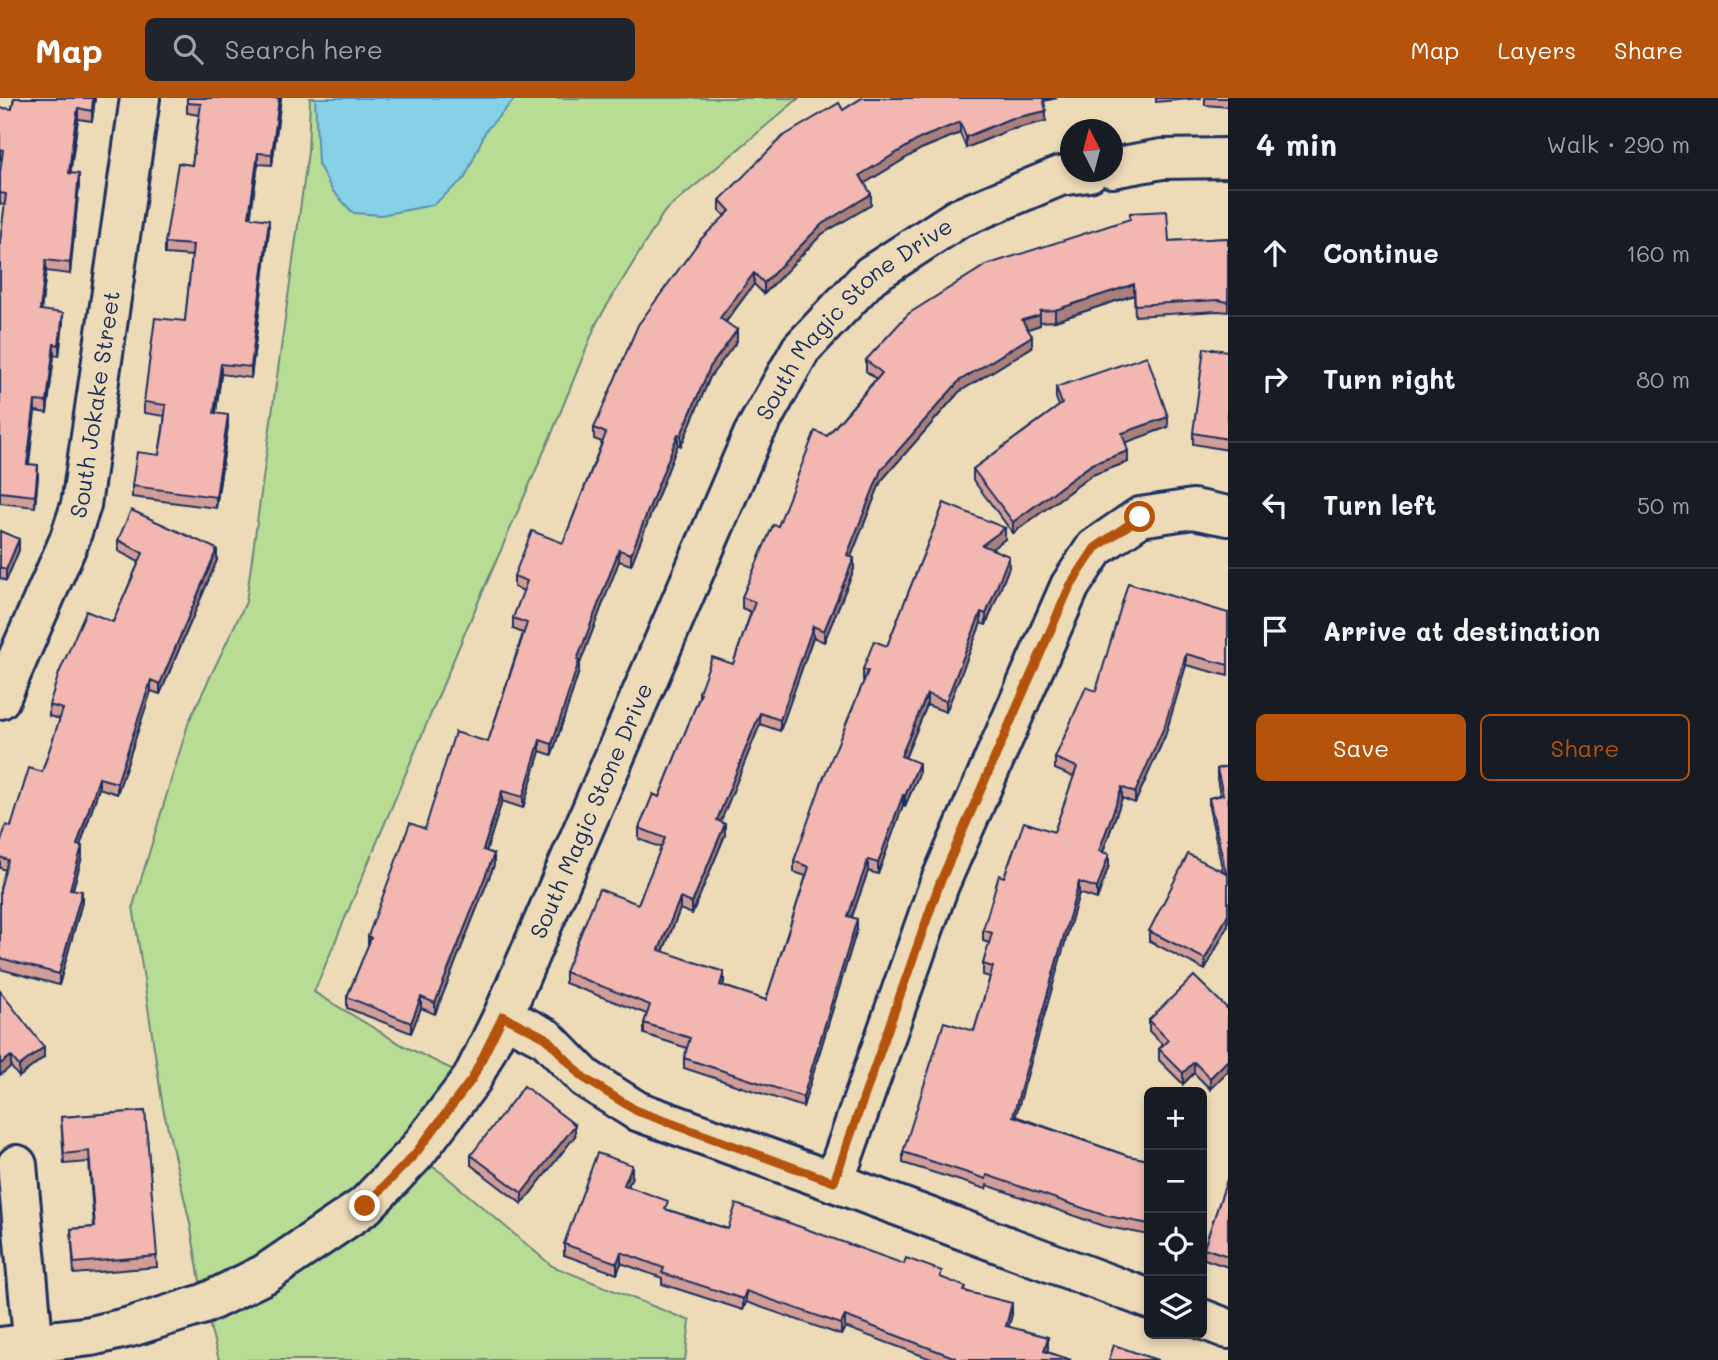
<!DOCTYPE html>
<meta charset="utf-8">
<style>
:root{--surface:#171b24;--page:#20242c;--text:#f1f3f6;--muted:#9ea1a6;--line:#363941;--accent:#b45309}
body{margin:0;font-family:Mali,sans-serif;background:var(--page);color:var(--text)}
.controls{position:absolute;right:21px;bottom:21px;display:grid;overflow:hidden;border-radius:10px;box-shadow:0 4px 10px #0003}
.controls button{width:63px;height:63px;display:grid;place-items:center;padding:0;border:0;border-bottom:2px solid var(--line);background:var(--surface);color:var(--text);font:35px sans-serif}
.compass{position:absolute;left:1060px;top:21px;width:63px;height:63px;border-radius:50%;background:var(--surface);box-shadow:0 4px 10px #0003;rotate:354deg}
.stop{position:absolute;width:21px;height:21px;margin:-16px;border:5px solid #b45309;border-radius:50%;background:#fff}
.stop.end{background:#b45309;border-color:#fff;box-shadow:0 2px 7px #0008}
.list{margin:0;padding:0;list-style:none}
h2{display:flex;justify-content:space-between;align-items:center;height:91px;margin:0;padding:0 28px;font-size:30px}
h2 small{font-size:23px;font-weight:400;color:var(--muted)}
.list li{display:grid;grid-template-columns:46px 1fr auto;gap:21px;align-items:center;box-sizing:border-box;height:126px;padding:0 28px;border-top:2px solid var(--line)}
.list b{display:block;font-size:26px;white-space:nowrap}
.list em{font-size:23px;font-style:normal;color:var(--muted)}
.actions{display:flex;gap:14px;padding:21px 28px}
.actions a{flex:1;padding:16px 0;border:2px solid var(--accent);border-radius:10px;text-align:center;font-size:24px;color:var(--accent)}
.actions .main{background:var(--accent);color:#fff}
.icon{flex:none;width:38px;height:38px;fill:none;stroke:currentColor;stroke-width:2;stroke-linecap:round;stroke-linejoin:round}
.map{position:relative;flex:none;width:1228px;height:1262px;overflow:hidden}
header{display:flex;align-items:center;gap:42px;box-sizing:border-box;height:98px;padding:0 35px;background:var(--accent);color:#fff}
header strong{font-size:33px}
nav{display:flex;gap:38px;margin-inline-start:auto;font-size:24px}
.search{width:490px;height:63px;background:var(--page);display:flex;align-items:center;gap:18px;box-sizing:border-box;padding:0 24px;border-radius:10px;color:var(--muted);font-size:26px}
main{display:flex}
aside{flex:1;background:var(--surface)}
.map>svg:first-child{display:block}
</style>
<header>
<strong>Map</strong>
<div class="search"><svg class="icon" aria-label="search" viewBox="0 0 24 24"><circle cx="10" cy="10" r="6"/><path d="M15 15l6 6"/></svg>Search here</div>
<nav><a>Map</a><a>Layers</a><a>Share</a></nav>
</header>
<main>
<div class="map">
<svg width="1228" height="1262" viewBox="0 0 1228 1262">
<rect width="100%" height="100%" fill="#eddbb8"/>
<filter id="ink" filterUnits="userSpaceOnUse"><feTurbulence type="fractalNoise" baseFrequency=".0143" numOctaves="2"/><feDisplacementMap in="SourceGraphic" scale="14" xChannelSelector="R" yChannelSelector="G"/><feConvolveMatrix kernelMatrix="1 2 1 2 8 2 1 2 1" color-interpolation-filters="sRGB"/></filter>
<g filter="url(#ink)">
<polygon fill="#b9dc95" stroke="#6a867a" stroke-width="2" points="310,0 799,0 664,114 597,224 552,335 466,532 314,894 402,947 472,981 415,1057 442,1075 552,1168 690,1223 685,1262 219,1262 204,1206 190,1125 163,1010 133,808 189,623 246,504 308,54"/>
<polygon fill="#86d1e6" stroke="#5b90b0" stroke-width="2" points="315,0 516,0 486,32 465,80 433,107 381,117 353,115 332,92 318,66"/>
<g fill="none" stroke-linecap="round" stroke-linejoin="round">
<defs>
<g id="minor">
<polyline points="1112,70 1162,61 1228,60"/>
<path id="s1" d="M0 601 69 443 81 407 140 0"/>
<polyline points="503,918 546,940 585,980 637,1013 834,1084 1149,1201"/>
<polyline points="17,1067 35,1262"/>
<polyline points="834,1084 939,787 1070,488 1095,450 1140,419 1193,411 1228,418"/>
<polyline points="1202,1221 1228,1231"/>
<path id="s2" d="M0 1249 91 1238 130 1229 204 1206 265 1176 365 1108 415 1056 472 981 503 918 753 337 801 251 871 177 957 121 1060 78 1089 74"/>
</g>
</defs>
<use href="#minor" stroke="#1b2f5e" stroke-width="44"/>
<use href="#minor" stroke="#eddbb8" stroke-width="38"/>
</g>
<g fill="#d09d98" stroke="#1b2f5e" stroke-width="2">
<polygon points="14,0 95,0 92,23 78,21 73,51 70,75 79,87 70,176 46,173 41,212 63,225 59,258 54,257 47,315 35,313 29,366 38,378 35,409 0,405 0,144 5,107 0,106 0,74 2,62 0,62 0,10 12,11"/>
<polygon points="281,0 272,67 258,66 250,119 269,132 251,280 221,276 216,315 228,328 216,410 132,399 132,388 159,357 165,318 144,315 144,304 185,223 192,158 165,156 165,145 192,67 199,17 187,15 187,5"/>
<polygon points="862,0 1057,0 1044,3 1046,23 1009,32 966,50 960,35 921,51 865,85 871,107 822,136 764,196 754,186 726,224 737,243 710,279 681,348 678,346 631,467 619,463 579,568 579,573 552,657 540,653 523,710 502,703 486,754 494,767 435,916 421,910 411,935 347,910 347,899 368,849 368,838 425,731 488,644 523,535 513,531 513,520 524,493 514,489 514,478 563,445 602,344 594,341 594,330 725,118 720,113 720,102 843,12"/>
<polygon points="1156,0 1202,0 1156,4"/>
<polygon points="1205,0 1228,0 1228,9 1205,7"/>
<polygon points="1228,140 1228,214 1218,213 1135,218 1134,197 1055,223 1040,224 1040,227 1028,231 1032,249 959,294 881,383 851,459 854,471 824,544 813,539 780,633 760,626 720,724 725,737 692,816 680,811 663,854 724,884 723,888 766,902 806,778 794,774 794,763 864,583 863,582 863,571 887,548 944,405 1005,441 991,451 1009,469 986,527 981,525 946,614 927,607 905,660 919,676 905,708 903,707 878,776 868,773 852,819 857,831 803,1009 684,970 684,960 687,950 644,936 644,925 647,916 565,885 565,874 638,806 662,750 639,741 639,730 659,699 699,600 699,594 733,566 751,514 742,510 742,499 778,428 827,338 876,281 866,273 866,262 1169,143"/>
<polygon points="1228,253 1228,352 1193,346 1193,335"/>
<polygon points="1056,289 1168,329 1125,344 1128,364 1092,377 1013,435 973,382 973,371 1059,308 1056,300"/>
<polygon points="0,433 19,452 6,483 0,480"/>
<polygon points="118,442 217,462 160,596 151,593 117,696 99,690 80,748 82,759 73,791 82,804 59,887 0,871 0,791 6,772 0,770 0,747 42,674 60,621 49,618 49,607 113,524 139,464 118,453"/>
<polygon points="1228,515 1228,578 1186,567 1165,638 1135,705 1122,700 1103,754 1109,767 1097,801 1079,795 1015,1018 1128,1058 1149,1062 1149,1137 1103,1128 987,1087 986,1091 903,1065 903,1054 974,933 990,879 983,877 983,866 989,845 983,843 983,832 1004,779 1054,734 1074,679 1055,671 1055,660 1096,593"/>
<polygon points="1228,668 1228,827 1205,872 1149,843 1149,833 1223,774 1209,710 1209,700 1220,697 1217,681 1217,671"/>
<polygon points="0,893 44,959 19,979 11,969"/>
<polygon points="1228,911 1210,991 1194,975 1183,986 1159,962 1159,951 1163,947 1149,933 1149,922"/>
<polygon points="145,1013 157,1169 74,1176 71,1131 94,1129 89,1064 64,1066 61,1019"/>
<polygon points="575,1038 522,1106 471,1067 471,1057"/>
<polygon points="632,1078 628,1089 668,1112 728,1131 942,1180 966,1193 1012,1216 1008,1229 1048,1250 1047,1254 1071,1262 934,1262 845,1229 841,1237 746,1204 743,1212 662,1186 662,1180 621,1165 617,1176 564,1157 564,1146"/>
<polygon points="1228,1079 1228,1169 1204,1161 1204,1150"/>
</g>
<g fill="#a9807c" stroke="#1b2f5e" stroke-width="2">
<polygon points="93,0 95,0 92,23 92,13"/>
<polygon points="279,0 281,0 272,67 272,56"/>
<polygon points="1041,0 1057,0 1041,3"/>
<polygon points="78,10 78,21 69,85 69,75"/>
<polygon points="1046,13 1046,23 1009,32 966,50 966,39 1009,21"/>
<polygon points="960,24 960,35 921,51 860,88 860,77 921,40"/>
<polygon points="258,55 258,66 249,130 249,119"/>
<polygon points="79,76 79,87 70,176 70,165"/>
<polygon points="871,96 871,107 822,136 764,196 764,185 822,126"/>
<polygon points="269,122 269,132 251,280 251,269"/>
<polygon points="46,162 46,173 40,222 40,212"/>
<polygon points="754,175 754,186 720,231 720,220"/>
<polygon points="1134,186 1134,197 1055,223 1055,212"/>
<polygon points="63,215 63,225 59,258 59,247"/>
<polygon points="1040,217 1040,227 1022,233 1022,222"/>
<polygon points="737,232 737,243 710,279 681,348 681,337 710,269"/>
<polygon points="1032,238 1032,249 959,294 881,383 847,468 847,457 881,372 959,283"/>
<polygon points="54,246 54,257 47,315 47,304"/>
<polygon points="221,266 221,276 214,326 214,315"/>
<polygon points="35,303 35,313 27,376 27,366"/>
<polygon points="228,317 228,328 216,410 216,399"/>
<polygon points="1168,319 1168,329 1122,346 1122,335"/>
<polygon points="678,336 678,346 631,467 631,456"/>
<polygon points="1128,353 1128,364 1092,377 1013,435 1013,424 1092,366"/>
<polygon points="38,367 38,378 35,409 35,398"/>
<polygon points="1005,430 1005,441 982,458 982,447"/>
<polygon points="19,441 19,452 6,483 6,472"/>
<polygon points="217,451 217,462 160,596 160,586"/>
<polygon points="619,452 619,463 579,568 579,573 552,657 552,646 577,562"/>
<polygon points="1009,458 1009,469 986,527 986,516"/>
<polygon points="854,460 854,471 824,544 824,533"/>
<polygon points="981,514 981,525 946,614 946,603"/>
<polygon points="813,528 813,539 780,633 780,622"/>
<polygon points="1186,556 1186,567 1165,638 1135,705 1135,695"/>
<polygon points="151,582 151,593 117,696 117,685"/>
<polygon points="927,596 927,607 901,669 901,658"/>
<polygon points="760,615 760,626 717,733 717,722"/>
<polygon points="540,642 540,653 523,710 523,699"/>
<polygon points="919,665 919,676 905,708 905,698"/>
<polygon points="99,680 99,690 77,757 77,747"/>
<polygon points="1122,689 1122,700 1099,764 1099,753"/>
<polygon points="502,693 502,703 483,763 483,752"/>
<polygon points="903,697 903,707 878,776 878,765"/>
<polygon points="725,726 725,737 692,816 692,805"/>
<polygon points="82,748 82,759 70,801 70,791"/>
<polygon points="494,756 494,767 435,916 435,905"/>
<polygon points="1109,756 1109,767 1097,801 1097,790"/>
<polygon points="868,762 868,773 848,829 848,818"/>
<polygon points="1079,784 1079,795 1013,1028 1013,1018"/>
<polygon points="82,793 82,804 59,887 59,876"/>
<polygon points="680,800 680,811 659,863 659,852"/>
<polygon points="1228,816 1228,827 1205,872 1205,861"/>
<polygon points="857,821 857,831 803,1009 803,999"/>
<polygon points="724,874 724,884 720,898 720,887"/>
<polygon points="421,899 421,910 411,935 411,925"/>
<polygon points="44,949 44,959 19,979 19,968"/>
<polygon points="11,958 11,969 0,977 0,966"/>
<polygon points="1228,962 1228,973 1210,991 1210,980"/>
<polygon points="1194,964 1194,975 1183,986 1183,975"/>
<polygon points="575,1027 575,1038 522,1106 522,1095"/>
<polygon points="632,1067 632,1078 624,1098 624,1087"/>
<polygon points="621,1154 621,1165 617,1176 617,1165"/>
<polygon points="746,1193 746,1204 743,1212 743,1201"/>
<polygon points="1012,1205 1012,1216 1006,1239 1006,1228"/>
<polygon points="845,1218 845,1229 841,1237 841,1226"/>
<polygon points="1048,1239 1048,1250 1045,1262 1044,1253"/>
</g>
<g fill="#f2b7b1" stroke="#1b2f5e" stroke-width="2">
<polygon points="14,0 93,0 92,13 78,10 73,40 69,75 79,76 70,165 46,162 40,212 63,215 59,247 54,246 47,304 35,303 27,366 38,367 35,398 0,394 0,144 6,96 0,95 0,74 3,52 0,51 0,10 12,11"/>
<polygon points="187,0 279,0 272,56 258,55 249,119 269,122 251,269 221,266 214,315 228,317 216,399 132,388 137,354 159,357 163,333 166,307 144,304 155,220 185,223 193,147 165,145 178,65 192,67 201,6 187,5"/>
<polygon points="862,0 1043,0 1046,13 1009,21 966,39 960,24 921,40 860,77 871,96 822,126 764,185 754,175 720,220 737,232 710,269 681,337 678,336 631,456 619,452 577,562 579,563 552,646 540,642 523,699 502,693 483,752 494,756 435,905 421,899 411,925 347,899 371,840 368,838 410,725 425,731 455,634 488,644 527,525 513,520 527,483 514,478 532,433 563,445 606,335 594,330 638,227 701,141 730,113 720,102 782,39 839,5 843,12"/>
<polygon points="1167,113 1169,143 1228,140 1228,204 1218,202 1135,207 1134,186 1055,212 1040,213 1040,217 1022,222 1032,238 959,283 881,372 847,457 854,460 824,533 813,528 780,622 760,615 717,722 725,726 692,805 680,800 659,852 724,874 720,887 766,902 809,769 794,763 823,681 868,573 863,571 874,543 887,548 944,405 1005,430 982,447 1009,458 986,516 981,514 946,603 927,596 901,658 919,665 905,698 903,697 878,765 868,762 848,818 857,821 803,999 684,960 690,940 644,925 650,907 565,874 599,791 638,806 665,740 639,730 653,696 659,699 701,595 699,594 712,559 733,566 755,504 742,499 773,427 778,428 815,333 827,338 882,275 866,262 908,216 986,167 1130,121 1130,115"/>
<polygon points="1204,250 1228,253 1228,341 1193,335"/>
<polygon points="1147,258 1168,319 1122,335 1128,353 1092,366 1013,424 973,371 1062,306 1056,289"/>
<polygon points="131,412 217,451 160,586 151,582 117,685 99,680 77,747 82,748 70,791 82,793 59,876 0,860 0,791 8,762 0,759 0,747 6,727 11,729 29,670 42,674 63,611 49,607 59,575 86,513 113,524 143,455 118,442"/>
<polygon points="0,433 19,441 6,472 0,469"/>
<polygon points="1128,485 1228,515 1228,567 1186,556 1165,627 1135,695 1122,689 1099,753 1109,756 1097,790 1079,784 1013,1018 1128,1058 1149,1062 1149,1126 1103,1117 987,1077 986,1081 903,1054 944,924 974,933 993,869 983,866 992,835 983,832 999,777 1004,779 1024,724 1054,734 1077,669 1055,660 1086,589 1096,593"/>
<polygon points="1228,668 1228,816 1205,861 1149,833 1188,756 1226,775 1209,700 1223,697 1217,671"/>
<polygon points="1194,878 1228,911 1228,962 1210,980 1194,964 1183,975 1159,951 1168,942 1149,922"/>
<polygon points="0,893 44,949 19,968 11,958 0,966"/>
<polygon points="524,988 575,1027 522,1095 471,1057"/>
<polygon points="145,1013 157,1158 74,1165 71,1131 95,1129 89,1053 64,1056 61,1019"/>
<polygon points="597,1055 632,1067 624,1087 668,1103 665,1111 728,1131 736,1106 904,1166 906,1160 942,1173 940,1179 966,1189 964,1193 1012,1205 1006,1228 1048,1239 1044,1253 1071,1262 956,1262 956,1260 845,1218 841,1226 746,1193 743,1201 662,1175 664,1170 621,1154 617,1165 564,1146"/>
<polygon points="1228,1079 1228,1158 1204,1150"/>
<polygon points="1114,1247 1148,1259 1158,1262 1109,1262"/>
</g>
</g>
<g fill="none" stroke-linecap="round" stroke-linejoin="round" filter="url(#ink)">
<polyline stroke="#b45309" stroke-width="9" points="365,1108 415,1056 472,981 503,918 546,940 584,980 637,1013 834,1084 939,787 1070,488 1095,450 1140,419"/>
</g>
<g text-anchor="middle" stroke-width="5" stroke-linejoin="round" paint-order="stroke">
<g font-size="23" fill="#1b2f5e" stroke="#eddbb8">
<text dy="8" stroke="none"><textPath href="#s2" startOffset="1424">South Magic Stone Drive</textPath></text>
<text dy="8" stroke="none"><textPath href="#s1" startOffset="312">South Jokake Street</textPath></text>
<text dy="8" stroke="none"><textPath href="#s2" startOffset="858">South Magic Stone Drive</textPath></text>
</g>
</g>
</svg>
<div class="controls">
<button>+</button>
<button>−</button>
<button><svg class="icon" aria-label="locate" viewBox="0 0 24 24"><circle cx="12" cy="12" r="6"/><path d="M12 2v4M12 18v4M2 12h4M18 12h4"/></svg></button>
<button><svg class="icon" aria-label="layers" viewBox="0 0 24 24"><path d="M12 4l9 5-9 5-9-5zM3 14l9 5 9-5"/></svg></button>
</div>
<svg class="compass" viewBox="-18 -18 36 36"><path d="M0-13l5 13h-10z" fill="#e53935"/><path d="M0 13l5-13h-10z" fill="#9ea1a6"/></svg>
<div class="stop" style="left:1140px;top:419px"></div>
<div class="stop end" style="left:365px;top:1108px"></div>
</div>
<aside>
<h2>4 min<small>Walk · 290 m</small></h2>
<ul class="list">
<li><svg class="icon" aria-label="ahead" viewBox="0 0 24 24"><path d="M12 20V5M6 11l6-6 6 6"/></svg><div><b>Continue</b></div><em>160 m</em></li>
<li><svg class="icon" aria-label="right" viewBox="0 0 24 24"><path d="M7 20v-9h11M14 6l5 5-5 5"/></svg><div><b>Turn right</b></div><em>80 m</em></li>
<li><svg class="icon" aria-label="left" viewBox="0 0 24 24"><path d="M17 20v-9H6M10 6l-5 5 5 5"/></svg><div><b>Turn left</b></div><em>50 m</em></li>
<li><svg class="icon" aria-label="arrive" viewBox="0 0 24 24"><path d="M6 21V4h12l-3 4 3 4H6"/></svg><div><b>Arrive at destination</b></div></li>
</ul>
<div class="actions"><a class="main">Save</a><a>Share</a></div>
</aside>
</main>
